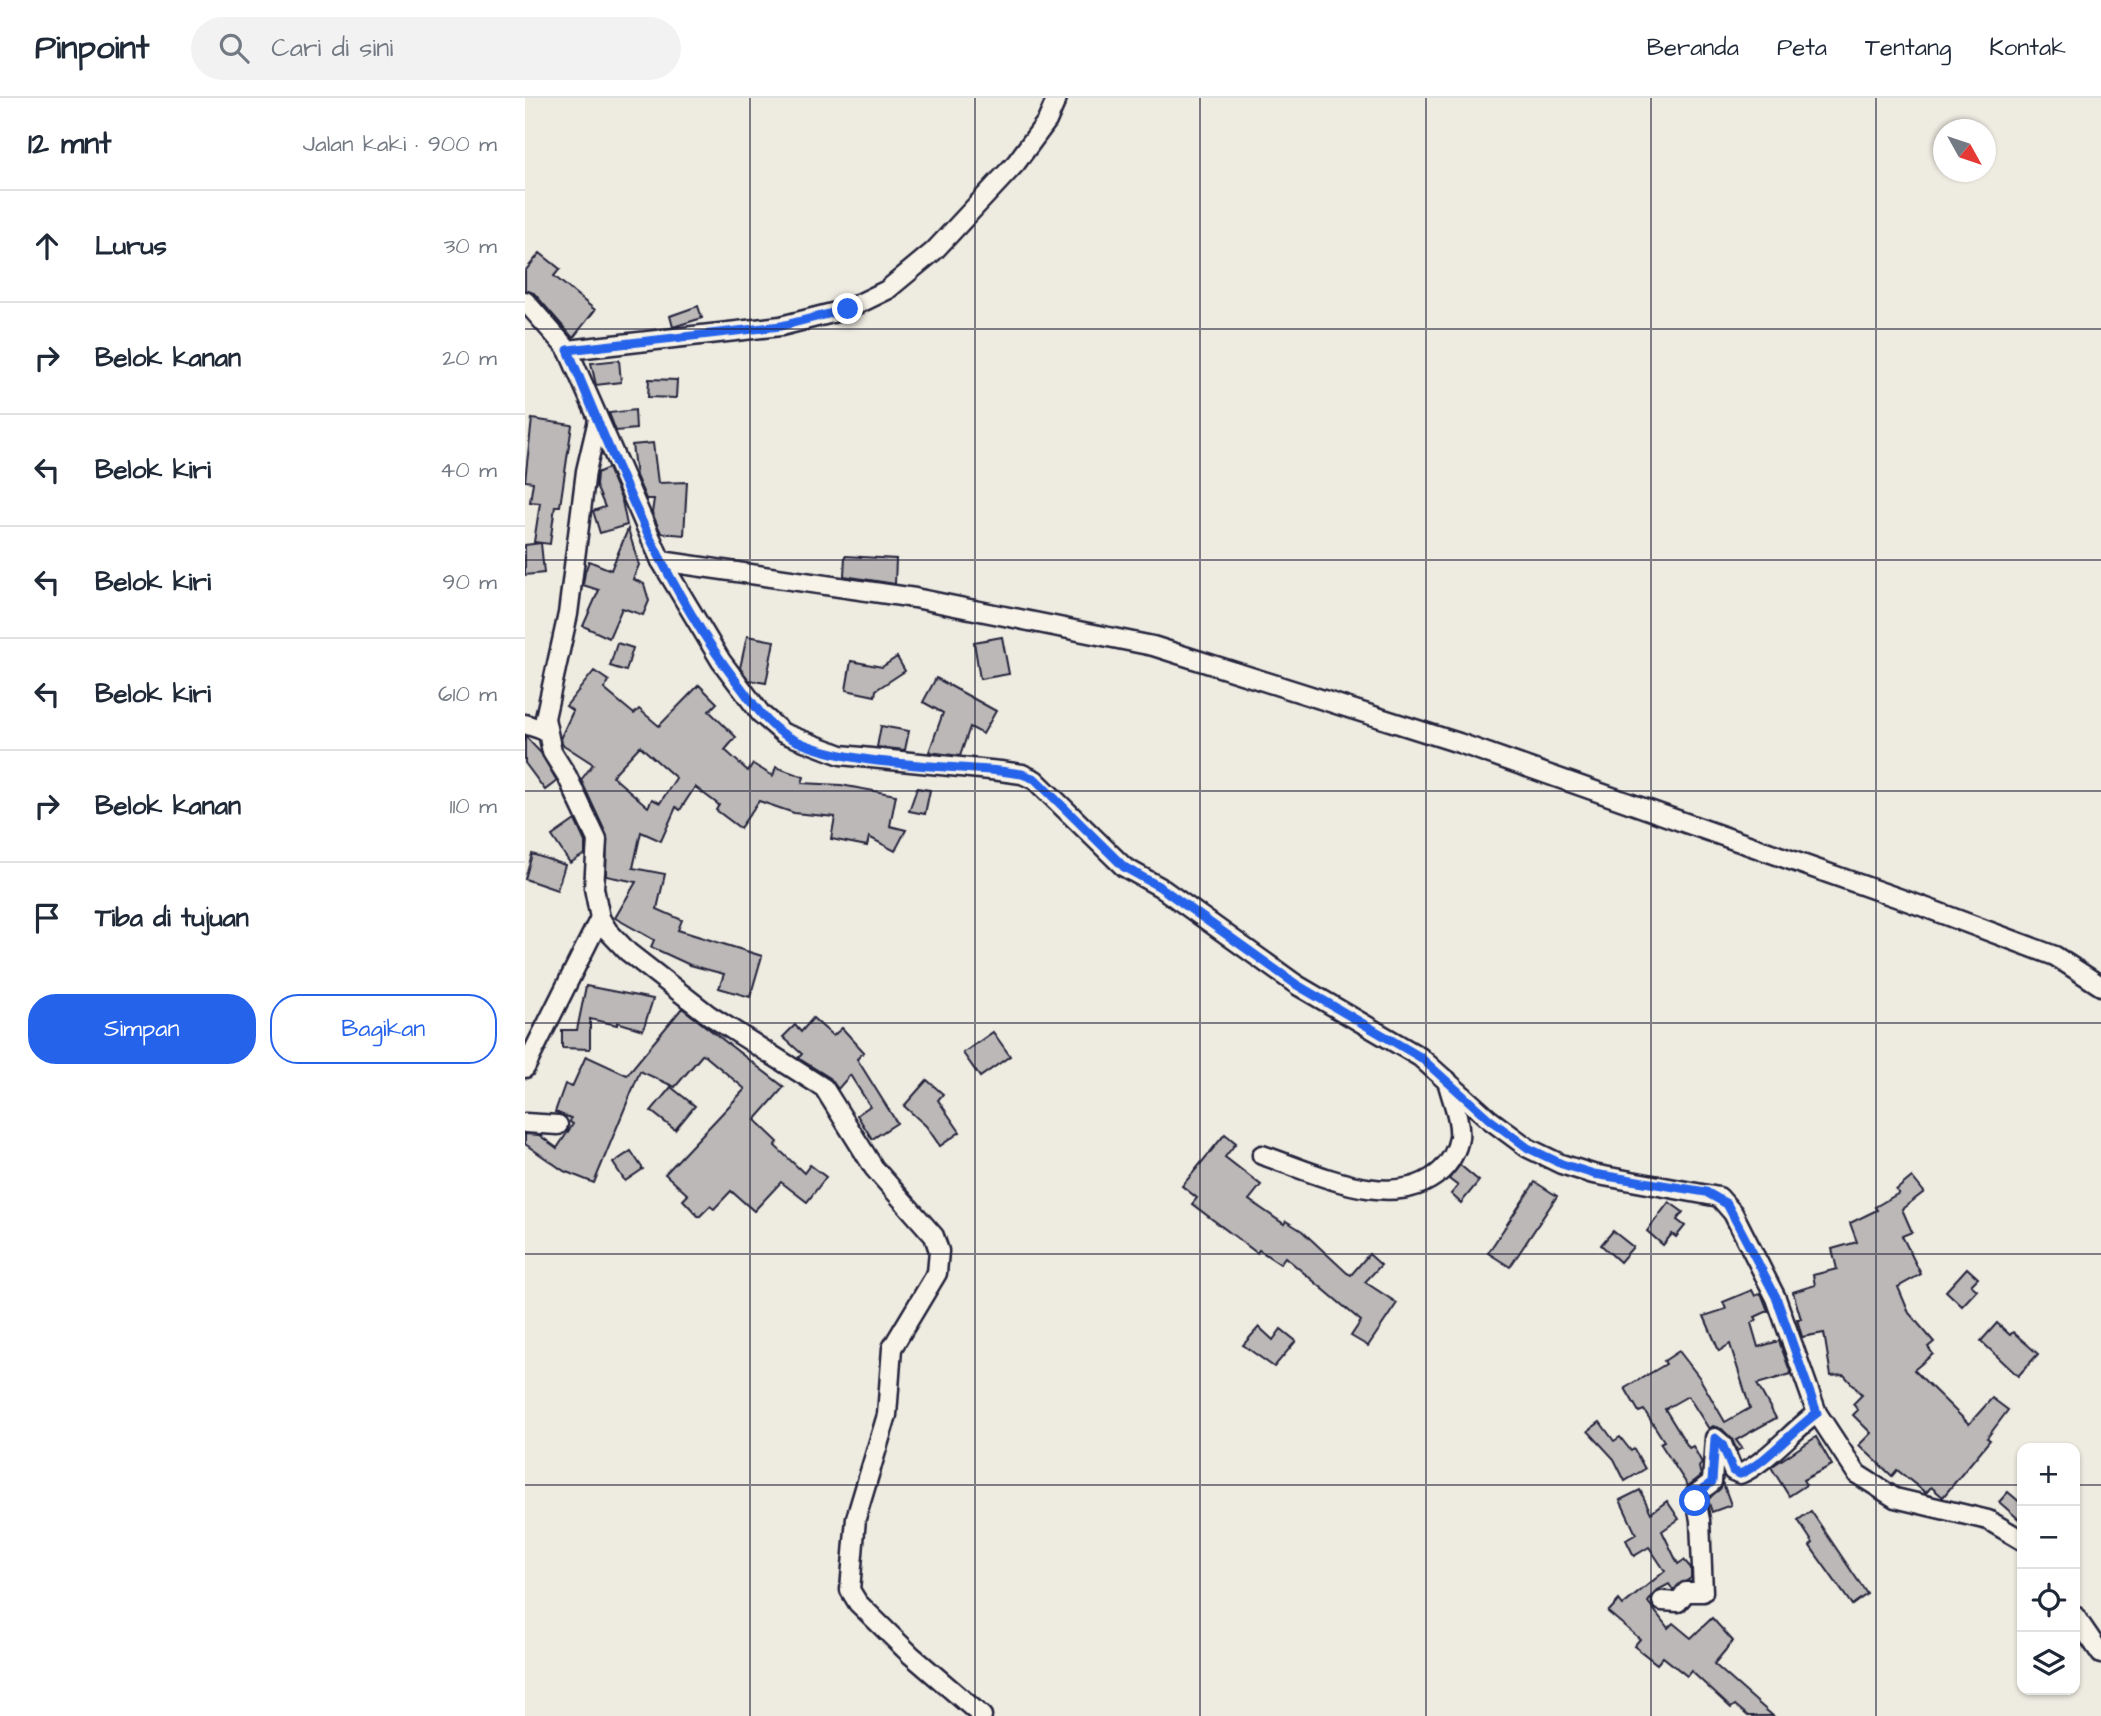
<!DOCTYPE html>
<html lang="id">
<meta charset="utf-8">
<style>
:root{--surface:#fff;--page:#f2f2f3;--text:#1f2937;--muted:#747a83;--line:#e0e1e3;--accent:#2563eb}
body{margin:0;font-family:"Architects Daughter",sans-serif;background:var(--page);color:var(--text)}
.controls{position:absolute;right:21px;bottom:21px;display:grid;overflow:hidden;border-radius:14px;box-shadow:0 2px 5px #0004}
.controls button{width:63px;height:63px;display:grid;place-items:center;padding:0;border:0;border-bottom:2px solid var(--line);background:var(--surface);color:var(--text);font:35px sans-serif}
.compass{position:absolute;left:1408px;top:21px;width:63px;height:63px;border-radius:50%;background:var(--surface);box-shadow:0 2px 5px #0004;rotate:130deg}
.stop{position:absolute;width:21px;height:21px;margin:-16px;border:5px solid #2563eb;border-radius:50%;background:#fff}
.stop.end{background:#2563eb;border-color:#fff;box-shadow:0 2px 7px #0008}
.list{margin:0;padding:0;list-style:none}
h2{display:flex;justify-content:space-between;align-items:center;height:91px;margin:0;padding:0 28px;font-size:30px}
h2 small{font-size:23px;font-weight:400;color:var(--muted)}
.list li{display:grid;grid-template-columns:46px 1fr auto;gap:21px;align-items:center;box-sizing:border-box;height:112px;padding:0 28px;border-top:2px solid var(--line)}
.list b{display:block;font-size:26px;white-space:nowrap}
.list em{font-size:23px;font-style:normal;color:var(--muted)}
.actions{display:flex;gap:14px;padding:21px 28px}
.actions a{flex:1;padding:16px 0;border:2px solid var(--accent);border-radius:28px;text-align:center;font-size:24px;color:var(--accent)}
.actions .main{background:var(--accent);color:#fff}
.icon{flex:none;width:38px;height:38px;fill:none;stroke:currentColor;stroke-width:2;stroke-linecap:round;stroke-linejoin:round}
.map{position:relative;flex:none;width:1576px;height:1618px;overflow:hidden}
header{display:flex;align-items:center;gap:42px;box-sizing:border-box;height:98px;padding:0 35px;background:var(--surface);border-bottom:2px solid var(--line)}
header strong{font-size:33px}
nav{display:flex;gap:38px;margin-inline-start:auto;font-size:24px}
.search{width:490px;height:63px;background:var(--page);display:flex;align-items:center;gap:18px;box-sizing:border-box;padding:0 24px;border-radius:38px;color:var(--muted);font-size:26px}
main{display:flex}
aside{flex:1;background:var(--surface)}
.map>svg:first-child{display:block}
</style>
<header>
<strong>Pinpoint</strong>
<div class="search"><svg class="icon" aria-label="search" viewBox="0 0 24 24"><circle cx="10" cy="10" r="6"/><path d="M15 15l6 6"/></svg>Cari di sini</div>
<nav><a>Beranda</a><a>Peta</a><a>Tentang</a><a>Kontak</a></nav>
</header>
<main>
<aside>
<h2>12 mnt<small>Jalan kaki · 900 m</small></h2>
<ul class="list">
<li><svg class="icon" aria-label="ahead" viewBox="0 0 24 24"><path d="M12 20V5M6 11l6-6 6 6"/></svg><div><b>Lurus</b></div><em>30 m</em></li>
<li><svg class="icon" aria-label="right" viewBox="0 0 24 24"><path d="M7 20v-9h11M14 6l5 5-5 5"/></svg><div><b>Belok kanan</b></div><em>20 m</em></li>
<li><svg class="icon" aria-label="left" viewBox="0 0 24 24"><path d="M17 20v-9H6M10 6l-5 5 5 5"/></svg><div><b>Belok kiri</b></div><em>40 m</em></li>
<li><svg class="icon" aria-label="left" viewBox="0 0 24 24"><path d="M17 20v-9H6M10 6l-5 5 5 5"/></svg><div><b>Belok kiri</b></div><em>90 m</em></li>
<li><svg class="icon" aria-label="left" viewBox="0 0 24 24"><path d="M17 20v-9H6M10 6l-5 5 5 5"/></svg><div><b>Belok kiri</b></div><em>610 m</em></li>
<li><svg class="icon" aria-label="right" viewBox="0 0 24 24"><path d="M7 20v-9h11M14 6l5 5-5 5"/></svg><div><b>Belok kanan</b></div><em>110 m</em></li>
<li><svg class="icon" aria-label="arrive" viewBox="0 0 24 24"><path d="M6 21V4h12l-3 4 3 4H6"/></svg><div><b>Tiba di tujuan</b></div></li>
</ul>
<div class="actions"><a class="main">Simpan</a><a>Bagikan</a></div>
</aside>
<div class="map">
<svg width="1576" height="1618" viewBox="0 0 1576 1618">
<rect width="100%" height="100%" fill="#eeebe1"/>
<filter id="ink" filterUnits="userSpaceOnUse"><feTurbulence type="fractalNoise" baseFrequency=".0143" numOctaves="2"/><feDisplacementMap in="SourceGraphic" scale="14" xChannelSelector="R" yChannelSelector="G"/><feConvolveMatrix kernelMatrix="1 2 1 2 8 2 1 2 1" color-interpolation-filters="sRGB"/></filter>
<g filter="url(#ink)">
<g fill="#bbb8b7" stroke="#22223b" stroke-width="2" fill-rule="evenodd">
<polygon points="15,155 35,171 29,178 70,212 48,240 9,195 0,192 0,173"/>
<polygon points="173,208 177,220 148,229 145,218"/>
<polygon points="94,262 96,284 71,287 66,265"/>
<polygon points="124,281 152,282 151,300 123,299"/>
<polygon points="110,312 111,331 91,333 84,315"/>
<polygon points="7,321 47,327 35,408 30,408 25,446 9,444 15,405 5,404 8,384 0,383"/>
<polygon points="128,345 133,385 162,384 159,437 136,435 127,415 129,401 121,401 111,378 107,347"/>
<polygon points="83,370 97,403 102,427 75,435 68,413 80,409 71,388 72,375"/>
<polygon points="103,431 114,467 108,481 119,486 124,503 118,517 97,510 84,540 58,528 74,492 58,487 60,474 64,463 86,472"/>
<polygon points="16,445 19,475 0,477 0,447"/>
<polygon points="320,458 371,461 370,486 319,478"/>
<polygon points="222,538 249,543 241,585 224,582 215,570"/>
<polygon points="477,539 484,576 455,581 449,544"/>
<polygon points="92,545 108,550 101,573 85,568"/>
<polygon points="372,559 380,573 351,592 350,598 321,592 326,563 357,569"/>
<path d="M69 573 84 583 79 591 109 616 114 611 134 628 174 587 192 605 184 613 211 639 200 652 223 673 228 666 248 678 251 669 279 679 277 685 316 687 371 697 365 728 381 732 370 753 344 739 342 748 306 741 310 719 269 715 234 703 215 730 191 712 194 707 170 689 155 712 151 709 136 743 116 734 108 770 140 776 132 811 157 822 153 832 237 858 225 899 194 890 199 876 165 867 126 849 129 842 90 820 111 784 81 778 82 738 56 682 68 666 37 646 36 639 48 613 41 608ZM115 648 151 680 135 705 127 701 123 709 87 678Z"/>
<polygon points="411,580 471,613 458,636 445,629 435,658 404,654 418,615 398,604"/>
<polygon points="356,628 384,633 380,652 352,649"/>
<polygon points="0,638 16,655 32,683 20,692 0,665"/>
<polygon points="392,690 405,692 400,716 384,713"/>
<polygon points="50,722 60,744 60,756 45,765 27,738"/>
<polygon points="7,756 40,767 32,792 0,781"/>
<polygon points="61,888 128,901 118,932 92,924 92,927 65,921 65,951 37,950 37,932 52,932"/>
<polygon points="157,910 259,989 230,1022 253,1044 250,1048 279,1075 285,1067 301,1079 282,1104 256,1084 229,1113 206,1093 189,1111 185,1108 174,1119 158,1102 163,1097 140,1076 220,991 178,956 150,989 115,973 69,1085 39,1073 0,1046 0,1036 14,1037 32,1050 48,1026 45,1024 46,1020 30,1014 40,986 47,989 61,958 102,977"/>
<polygon points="288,920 308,938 317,930 339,954 332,961 372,1025 347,1041 332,1017 345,1008 325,977 313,991 305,980 273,960 277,956 258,939 270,927 276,934"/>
<polygon points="468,934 485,958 455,979 438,955"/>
<polygon points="402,982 418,996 413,1002 435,1034 415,1048 401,1028 379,1008"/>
<polygon points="146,989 170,1008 150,1032 126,1013"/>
<polygon points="700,1036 711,1045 700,1059 736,1087 724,1102 759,1126 761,1123 777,1133 822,1175 826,1177 844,1156 856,1167 840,1184 872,1205 843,1248 826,1238 836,1223 760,1159 755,1166 734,1152 732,1155 667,1106 672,1100 657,1088"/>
<polygon points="106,1053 118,1071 100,1083 88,1065"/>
<polygon points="935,1067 954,1083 936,1105 926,1096 933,1088 924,1081"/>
<polygon points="1387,1079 1399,1094 1377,1111 1387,1134 1377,1138 1396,1176 1373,1189 1384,1215 1409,1244 1403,1249 1408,1256 1389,1272 1444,1326 1467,1300 1483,1312 1462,1340 1465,1342 1418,1399 1406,1389 1401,1395 1372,1372 1367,1378 1334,1347 1346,1335 1328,1317 1333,1312 1328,1306 1337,1297 1319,1277 1306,1278 1299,1235 1277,1239 1272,1221 1276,1221 1268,1194 1290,1187 1288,1177 1312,1171 1307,1151 1332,1144 1325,1125 1352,1112 1350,1109 1374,1095 1371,1092"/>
<polygon points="1010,1084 1032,1098 985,1169 963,1155"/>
<polygon points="1144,1104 1158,1114 1152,1122 1160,1128 1151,1139 1147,1136 1138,1147 1122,1133"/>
<polygon points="1088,1133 1108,1149 1095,1164 1076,1147"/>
<polygon points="1442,1170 1453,1180 1446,1187 1452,1192 1437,1208 1421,1193"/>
<polygon points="1227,1192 1230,1198 1236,1195 1243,1213 1230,1219 1232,1222 1226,1225 1233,1249 1254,1243 1266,1276 1232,1286 1251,1320 1211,1342 1217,1350 1212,1353 1207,1341 1197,1331 1188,1328 1184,1331 1163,1298 1140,1311 1164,1350 1168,1348 1177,1365 1174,1369 1176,1378 1163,1388 1135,1345 1139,1343 1119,1312 1114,1314 1100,1290 1141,1266 1139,1263 1154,1253 1174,1279 1200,1324 1225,1310 1205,1246 1194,1253 1179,1218 1201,1211 1198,1204"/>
<polygon points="1472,1225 1485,1237 1488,1234 1513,1256 1493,1278 1456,1243"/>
<polygon points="734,1229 748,1242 756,1231 771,1243 749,1269 718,1247"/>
<polygon points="1075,1324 1089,1343 1095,1339 1106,1353 1109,1351 1120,1371 1100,1383 1089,1361 1063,1333"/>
<polygon points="1291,1339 1307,1367 1278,1382 1281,1387 1264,1398 1246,1369"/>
<polygon points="1198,1385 1206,1407 1187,1414 1183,1402"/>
<polygon points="1115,1392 1126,1415 1142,1403 1154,1421 1137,1433 1153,1466 1159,1462 1166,1470 1166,1480 1148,1492 1144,1486 1131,1493 1123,1504 1143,1530 1148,1525 1166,1540 1187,1520 1208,1543 1189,1566 1248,1618 1223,1618 1210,1607 1206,1610 1166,1573 1162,1578 1138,1559 1132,1566 1109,1548 1115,1541 1083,1514 1094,1502 1098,1507 1140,1473 1124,1449 1109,1458 1101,1442 1111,1436 1095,1402"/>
<polygon points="1483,1394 1497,1406 1497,1424 1474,1404"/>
<polygon points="1286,1413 1342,1496 1327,1507 1285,1448 1288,1445 1273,1422"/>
</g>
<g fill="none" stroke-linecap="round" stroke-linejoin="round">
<defs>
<g id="street">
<polyline points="0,203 43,252 136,463 196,563 236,616 258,635 316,657 475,673 497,676 510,682 599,769 635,789 772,887 895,959 964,1021 1003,1050 1036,1066 1068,1076 1194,1099 1208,1115 1251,1200 1292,1315 1332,1376 1370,1400 1463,1422 1497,1442"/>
<polyline points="43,252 256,228 323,211 362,192 409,153 491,65 522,23 532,0"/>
<polyline points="73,322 61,373 43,516 20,620 27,654 42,678 72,742 69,790 75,820 83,833 103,854 184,917 299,990 349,1070 409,1138 414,1153 412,1175 367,1250 362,1317 331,1420 325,1492 333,1505 386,1557 457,1618"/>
<polyline points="136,463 390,500 628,548 934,645 1399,809 1530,858 1576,888"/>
<polyline points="0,626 21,633"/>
<polyline points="0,970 75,820"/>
<polyline points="0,1025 33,1027"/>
<path d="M737 1057C789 1074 869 1116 916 1073 925 1065 932 1052 934 1040 936 1021 926 1000 922 982"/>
<path d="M1137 1503 1153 1504 1161 1494H1178L1175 1422 1170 1397 1187 1384 1190 1340 1197 1346 1208 1373 1215 1376C1241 1365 1268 1332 1292 1315"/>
<polyline points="1550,1518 1576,1556"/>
</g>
</defs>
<use href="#street" stroke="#22223b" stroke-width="23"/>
<use href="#street" stroke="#f7f3e8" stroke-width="18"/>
</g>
</g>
<g fill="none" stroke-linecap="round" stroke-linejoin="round" filter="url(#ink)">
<path stroke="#2563eb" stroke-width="9" d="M323 211 256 228 43 252C90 365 137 485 211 583 225 601 238 622 257 635 307 668 415 667 475 673L497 676 510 681 599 769 635 789 772 887 895 959 964 1021 1003 1050 1037 1066 1069 1076 1181 1094 1202 1106 1251 1199 1292 1315C1268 1332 1241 1365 1215 1376L1208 1373 1197 1346 1190 1340 1187 1384 1170 1397V1403"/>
</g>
<path fill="none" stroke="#22223b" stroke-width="2" stroke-opacity="0.55" d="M225 0V1618M450 0V1618M675 0V1618M901 0V1618M1126 0V1618M1351 0V1618M0 231H1576M0 462H1576M0 693H1576M0 925H1576M0 1156H1576M0 1387H1497M1550 1387H1576"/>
</svg>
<div class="controls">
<button>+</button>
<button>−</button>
<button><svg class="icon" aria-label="locate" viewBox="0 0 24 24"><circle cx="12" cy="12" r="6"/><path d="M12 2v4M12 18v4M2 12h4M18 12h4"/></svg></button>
<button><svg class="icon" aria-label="layers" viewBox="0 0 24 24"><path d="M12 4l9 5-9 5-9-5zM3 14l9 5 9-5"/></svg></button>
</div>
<svg class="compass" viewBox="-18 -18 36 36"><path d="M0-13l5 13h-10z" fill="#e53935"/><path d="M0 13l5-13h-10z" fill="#747a83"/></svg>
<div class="stop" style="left:1170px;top:1403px"></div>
<div class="stop end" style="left:323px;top:211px"></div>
</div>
</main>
